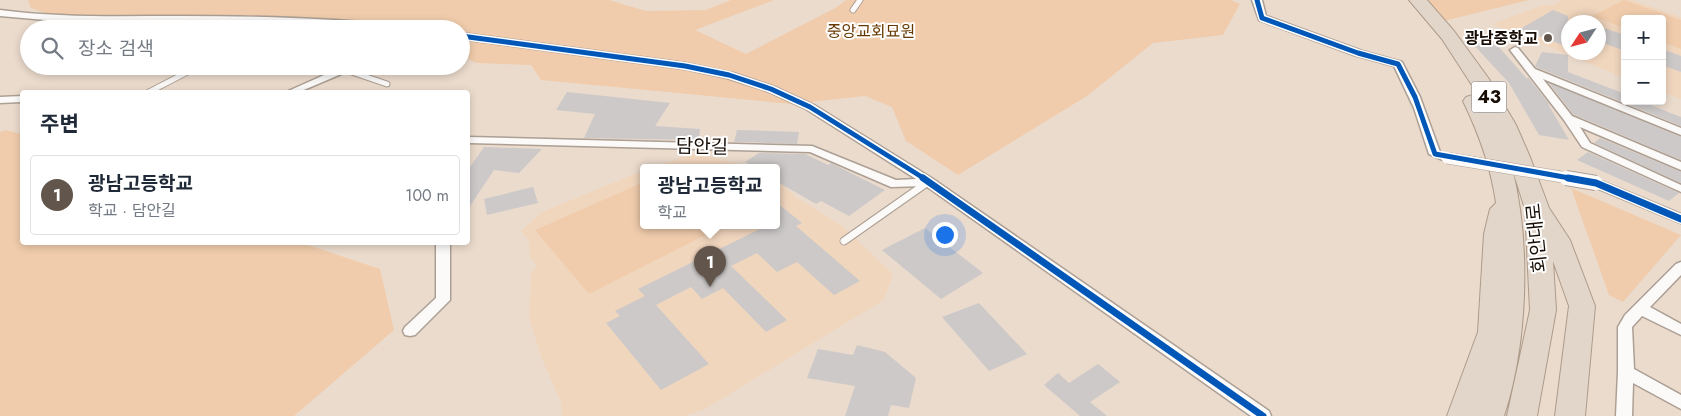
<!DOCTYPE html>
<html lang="ko">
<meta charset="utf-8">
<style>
:root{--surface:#fff;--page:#f2f2f3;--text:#1f2937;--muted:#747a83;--line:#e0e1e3;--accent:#62564c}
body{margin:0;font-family:Jost,"Noto Sans KR",sans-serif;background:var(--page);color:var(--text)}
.controls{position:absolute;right:15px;top:15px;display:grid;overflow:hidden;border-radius:5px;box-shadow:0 2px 8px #0003}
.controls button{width:45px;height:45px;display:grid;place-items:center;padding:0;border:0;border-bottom:1px solid var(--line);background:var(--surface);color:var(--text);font:25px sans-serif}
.compass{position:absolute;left:1561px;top:15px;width:45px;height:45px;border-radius:50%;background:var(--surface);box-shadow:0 2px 8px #0003;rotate:234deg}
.you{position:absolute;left:944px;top:234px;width:18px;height:18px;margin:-12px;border:4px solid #fff;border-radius:50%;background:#1a73e8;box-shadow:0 0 0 8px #1a73e833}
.badge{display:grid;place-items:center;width:32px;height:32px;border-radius:50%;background:var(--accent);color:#fff;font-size:16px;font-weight:700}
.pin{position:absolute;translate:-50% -41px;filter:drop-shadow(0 1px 2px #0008)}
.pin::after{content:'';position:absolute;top:26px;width:18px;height:15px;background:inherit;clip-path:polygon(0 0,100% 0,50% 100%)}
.popup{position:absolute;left:640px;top:164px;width:140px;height:65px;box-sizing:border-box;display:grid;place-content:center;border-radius:5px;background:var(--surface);filter:drop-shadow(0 1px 4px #0005);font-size:16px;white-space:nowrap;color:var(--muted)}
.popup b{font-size:19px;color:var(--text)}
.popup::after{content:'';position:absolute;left:50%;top:100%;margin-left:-10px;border:10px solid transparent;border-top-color:var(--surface)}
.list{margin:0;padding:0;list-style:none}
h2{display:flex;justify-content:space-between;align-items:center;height:65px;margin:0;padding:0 20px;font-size:21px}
h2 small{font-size:16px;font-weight:400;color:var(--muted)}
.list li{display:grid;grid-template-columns:32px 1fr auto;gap:15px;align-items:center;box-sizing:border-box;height:80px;margin:0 10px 10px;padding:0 10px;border:1px solid var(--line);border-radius:5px}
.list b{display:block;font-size:19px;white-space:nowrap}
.list p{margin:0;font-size:16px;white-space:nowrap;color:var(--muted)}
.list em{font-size:16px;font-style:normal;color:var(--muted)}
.icon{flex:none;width:28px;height:28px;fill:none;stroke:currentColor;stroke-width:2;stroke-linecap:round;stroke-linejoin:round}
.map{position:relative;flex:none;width:1681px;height:416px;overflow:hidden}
.search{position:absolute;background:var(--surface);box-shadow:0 2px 8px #0003;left:20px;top:20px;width:450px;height:55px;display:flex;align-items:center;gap:12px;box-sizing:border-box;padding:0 18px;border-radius:28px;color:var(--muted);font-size:19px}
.panel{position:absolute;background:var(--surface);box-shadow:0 2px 8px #0003;left:20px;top:90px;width:450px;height:155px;border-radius:5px}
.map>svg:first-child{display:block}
</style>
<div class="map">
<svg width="1681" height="416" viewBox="0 0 1681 416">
<rect width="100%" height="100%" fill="#ebdbcd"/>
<g fill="#f1d6be" fill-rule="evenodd">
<path d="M1562 0H1632L1681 17V99L1662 92V19H1625V78L1492 24 1543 5H1552ZM1568 22H1598V52H1568Z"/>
<polygon points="694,154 715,158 755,168 650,168"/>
<polygon points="644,170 644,226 776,226 776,179 797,198 841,225 893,274 884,300 705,409 684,416 562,416 561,402 541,357 529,317 531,273 537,266 530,257 529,241 521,231 542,212"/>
</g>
<g fill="#f0ccac">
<polygon points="28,0 609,0 646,11 706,10 731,0 774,0 695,30 746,54 837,7 846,0 1231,0 1240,4 1223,35 1153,43 1087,96 958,175 906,141 892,107 865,96 792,104 541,80 531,65 476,63 461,55 461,29 93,29 31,8"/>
<polygon points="1425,0 1529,0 1444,21"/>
<polygon points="1624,0 1681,20 1681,49 1662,42 1662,19 1625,19 1625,28 1592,16"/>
<polygon points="5,130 22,134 22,242 302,243 380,269 394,330 294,416 0,416 0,132"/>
<polygon points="644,182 644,226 723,226 589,294 535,230"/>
<polygon points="1571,188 1681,235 1623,302 1609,295"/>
</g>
<g fill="#cdc9c9">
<polygon points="1553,10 1568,16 1568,47 1520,29"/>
<polygon points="1598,26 1625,35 1625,51 1598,41"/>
<polygon points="1471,42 1497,45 1527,79 1528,77 1550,105 1548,104 1569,140 1539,135 1509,83"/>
<polygon points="1662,49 1681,56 1681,72 1662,65"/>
<polygon points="1542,52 1568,55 1568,72 1625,94 1625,101 1640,101 1681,117 1681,126 1536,67 1535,66"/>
<polygon points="1549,83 1681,137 1681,160 1573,114"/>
<polygon points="567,92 670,103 655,126 700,129 699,140 584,138 595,114 556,110"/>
<polygon points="737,130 799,132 797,144 745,142 734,142"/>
<polygon points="1600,138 1681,172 1681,183 1594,143"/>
<polygon points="484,147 542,149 519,173 494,170 468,209 468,170"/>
<polygon points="1588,152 1679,193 1669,201 1577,160"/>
<polygon points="759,153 805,154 828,165 831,163 885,190 849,216 821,201 816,204 776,181 776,168 757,168 745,162"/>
<polygon points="533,187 538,203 487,215 484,199"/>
<polygon points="776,202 802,223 796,226 860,281 834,295 797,262 777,272 757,253 731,266 787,320 766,332 723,288 702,299 691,287 656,305 709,364 661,390 606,323 620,316 615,311 645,296 638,289 766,226 776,226"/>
<polygon points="925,228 983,273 941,299 882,250"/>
<polygon points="979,303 1027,354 989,371 942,317"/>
<polygon points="857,345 885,352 916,378 909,408 891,405 888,416 845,416 855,386 807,378 818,349 853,355"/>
<polygon points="1098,364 1120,382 1090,402 1107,416 1080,416 1044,385 1058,373 1069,383"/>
</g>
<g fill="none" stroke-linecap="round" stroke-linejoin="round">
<defs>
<g id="lane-far1">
<polyline points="853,10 860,0"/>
<polyline points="334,66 387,84"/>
<polyline points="149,92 199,66"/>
</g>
<polyline id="lane" points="844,241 928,182"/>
<g id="street">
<polygon points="1252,0 1262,0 1266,16 1362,51 1402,62 1420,97 1440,152 1453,158 1451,160 1443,160 1429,154 1414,108 1394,66 1354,55 1259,20"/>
<path d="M0 10C60 18 121 16 182 16 256 16 331 18 405 26L410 29 278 23 57 21 0 16Z"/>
<polygon points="461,33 685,63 733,73 775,87 814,105 933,179 1269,411 1271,416 1251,416 926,186 891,187 810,152 468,143 468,137 812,146 896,180 916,179 806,109 767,91 727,78 685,69 461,39"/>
<polygon points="1515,47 1518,48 1535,69 1681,128 1681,135 1543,79 1572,116 1681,162 1681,170 1580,127 1590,143 1681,185 1681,192 1582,147 1564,120 1510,50"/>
<polygon points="342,67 346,68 346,72 299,92 286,92"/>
<polygon points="22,96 22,102 0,103 0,97"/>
<polygon points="1596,179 1681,214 1681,223 1592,186 1590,183"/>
<polygon points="436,242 450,242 450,300 415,335 410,336 405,335 403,331 405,327 436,298"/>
<polygon points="1681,262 1681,275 1650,307 1681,324 1681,335 1642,316 1632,327 1634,369 1681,395 1681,409 1633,383 1632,416 1616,416 1618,372 1618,327 1625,315 1676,264"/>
</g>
<path id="highway" d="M1409 0H1427L1454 31 1489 79 1516 125 1530 157 1549 208 1570 240 1595 306 1585 416H1555L1569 306 1553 261 1556 310 1537 416H1507L1530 310 1525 209 1512 168C1531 242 1528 343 1504 416H1447L1478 332 1484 234 1490 209 1496 203C1491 167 1479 134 1463 101L1466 97 1473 95 1479 96 1442 39Z"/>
</defs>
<use href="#lane-far1" stroke="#ac9f94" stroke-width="7"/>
<use href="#lane" stroke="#ac9f94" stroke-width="9"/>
<use href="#street" stroke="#ac9f94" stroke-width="3"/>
<use href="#highway" stroke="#ad9b8a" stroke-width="2"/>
<use href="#lane-far1" stroke="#fcfaf8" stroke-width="5"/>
<use href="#lane" stroke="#fcfaf8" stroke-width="7"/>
<use href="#street" fill="#fcfaf8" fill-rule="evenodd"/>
<use href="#highway" fill="#e2d6ca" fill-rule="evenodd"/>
<defs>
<polyline id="street-bridge-far1" points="1447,158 1574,179"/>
<polyline id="street-bridge" points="1566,178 1596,183"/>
</defs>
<use href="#street-bridge-far1" stroke="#ac9f94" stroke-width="12" stroke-linecap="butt"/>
<use href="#street-bridge" stroke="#ac9f94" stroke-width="16" stroke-linecap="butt"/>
<use href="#street-bridge-far1" stroke="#fcfaf8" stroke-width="11"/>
<use href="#street-bridge" stroke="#fcfaf8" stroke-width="14"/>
<defs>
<g id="cycleway-far1">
<polyline points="1257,0 1262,18 1358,53 1398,64 1415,97 1435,154 1575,179"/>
<polyline points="461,36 685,66 729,75 771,89 810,107 925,179"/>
</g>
<g id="cycleway">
<polyline points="923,178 1263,416"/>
<polyline points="1568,178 1596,183 1681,219"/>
</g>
</defs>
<use href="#cycleway-far1" stroke="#fff" stroke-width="8"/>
<use href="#cycleway" stroke="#fff" stroke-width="10"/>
<use href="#cycleway-far1" stroke="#0057b8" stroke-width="5"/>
<use href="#cycleway" stroke="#0057b8" stroke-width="7"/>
</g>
<circle fill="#62564c" stroke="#fff" stroke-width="2" cx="1548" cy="38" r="5"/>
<g text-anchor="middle" stroke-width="4" stroke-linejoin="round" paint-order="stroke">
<g font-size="16" fill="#673902" stroke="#fff">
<text x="871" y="37">중앙교회묘원</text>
</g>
<g font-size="16" font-weight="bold" fill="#180e06" stroke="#fff" text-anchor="end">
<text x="1538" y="44">광남중학교</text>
</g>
<rect fill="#fff" stroke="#5d5651" stroke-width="1" x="1471.5" y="81.5" width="35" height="31" rx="4"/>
<g font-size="18" font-weight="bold" fill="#180e06">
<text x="1489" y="103">43</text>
</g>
<g font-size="19" fill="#180e06" stroke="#fff">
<text transform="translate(702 146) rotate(1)" y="7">담안길</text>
<text transform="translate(1536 238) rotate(-96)" y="7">회안대로</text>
</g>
</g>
</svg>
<div class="controls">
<button>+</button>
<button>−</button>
</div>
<svg class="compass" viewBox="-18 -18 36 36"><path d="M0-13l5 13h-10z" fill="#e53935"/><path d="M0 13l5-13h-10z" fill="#747a83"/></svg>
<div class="you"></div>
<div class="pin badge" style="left:710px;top:287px">1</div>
<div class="popup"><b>광남고등학교</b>학교</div>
<div class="search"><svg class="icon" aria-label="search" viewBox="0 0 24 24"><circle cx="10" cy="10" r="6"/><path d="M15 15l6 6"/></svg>장소 검색</div>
<section class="panel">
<h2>주변<small></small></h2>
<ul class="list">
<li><span class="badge">1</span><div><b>광남고등학교</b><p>학교 · 담안길</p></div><em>100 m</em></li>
</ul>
</section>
</div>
